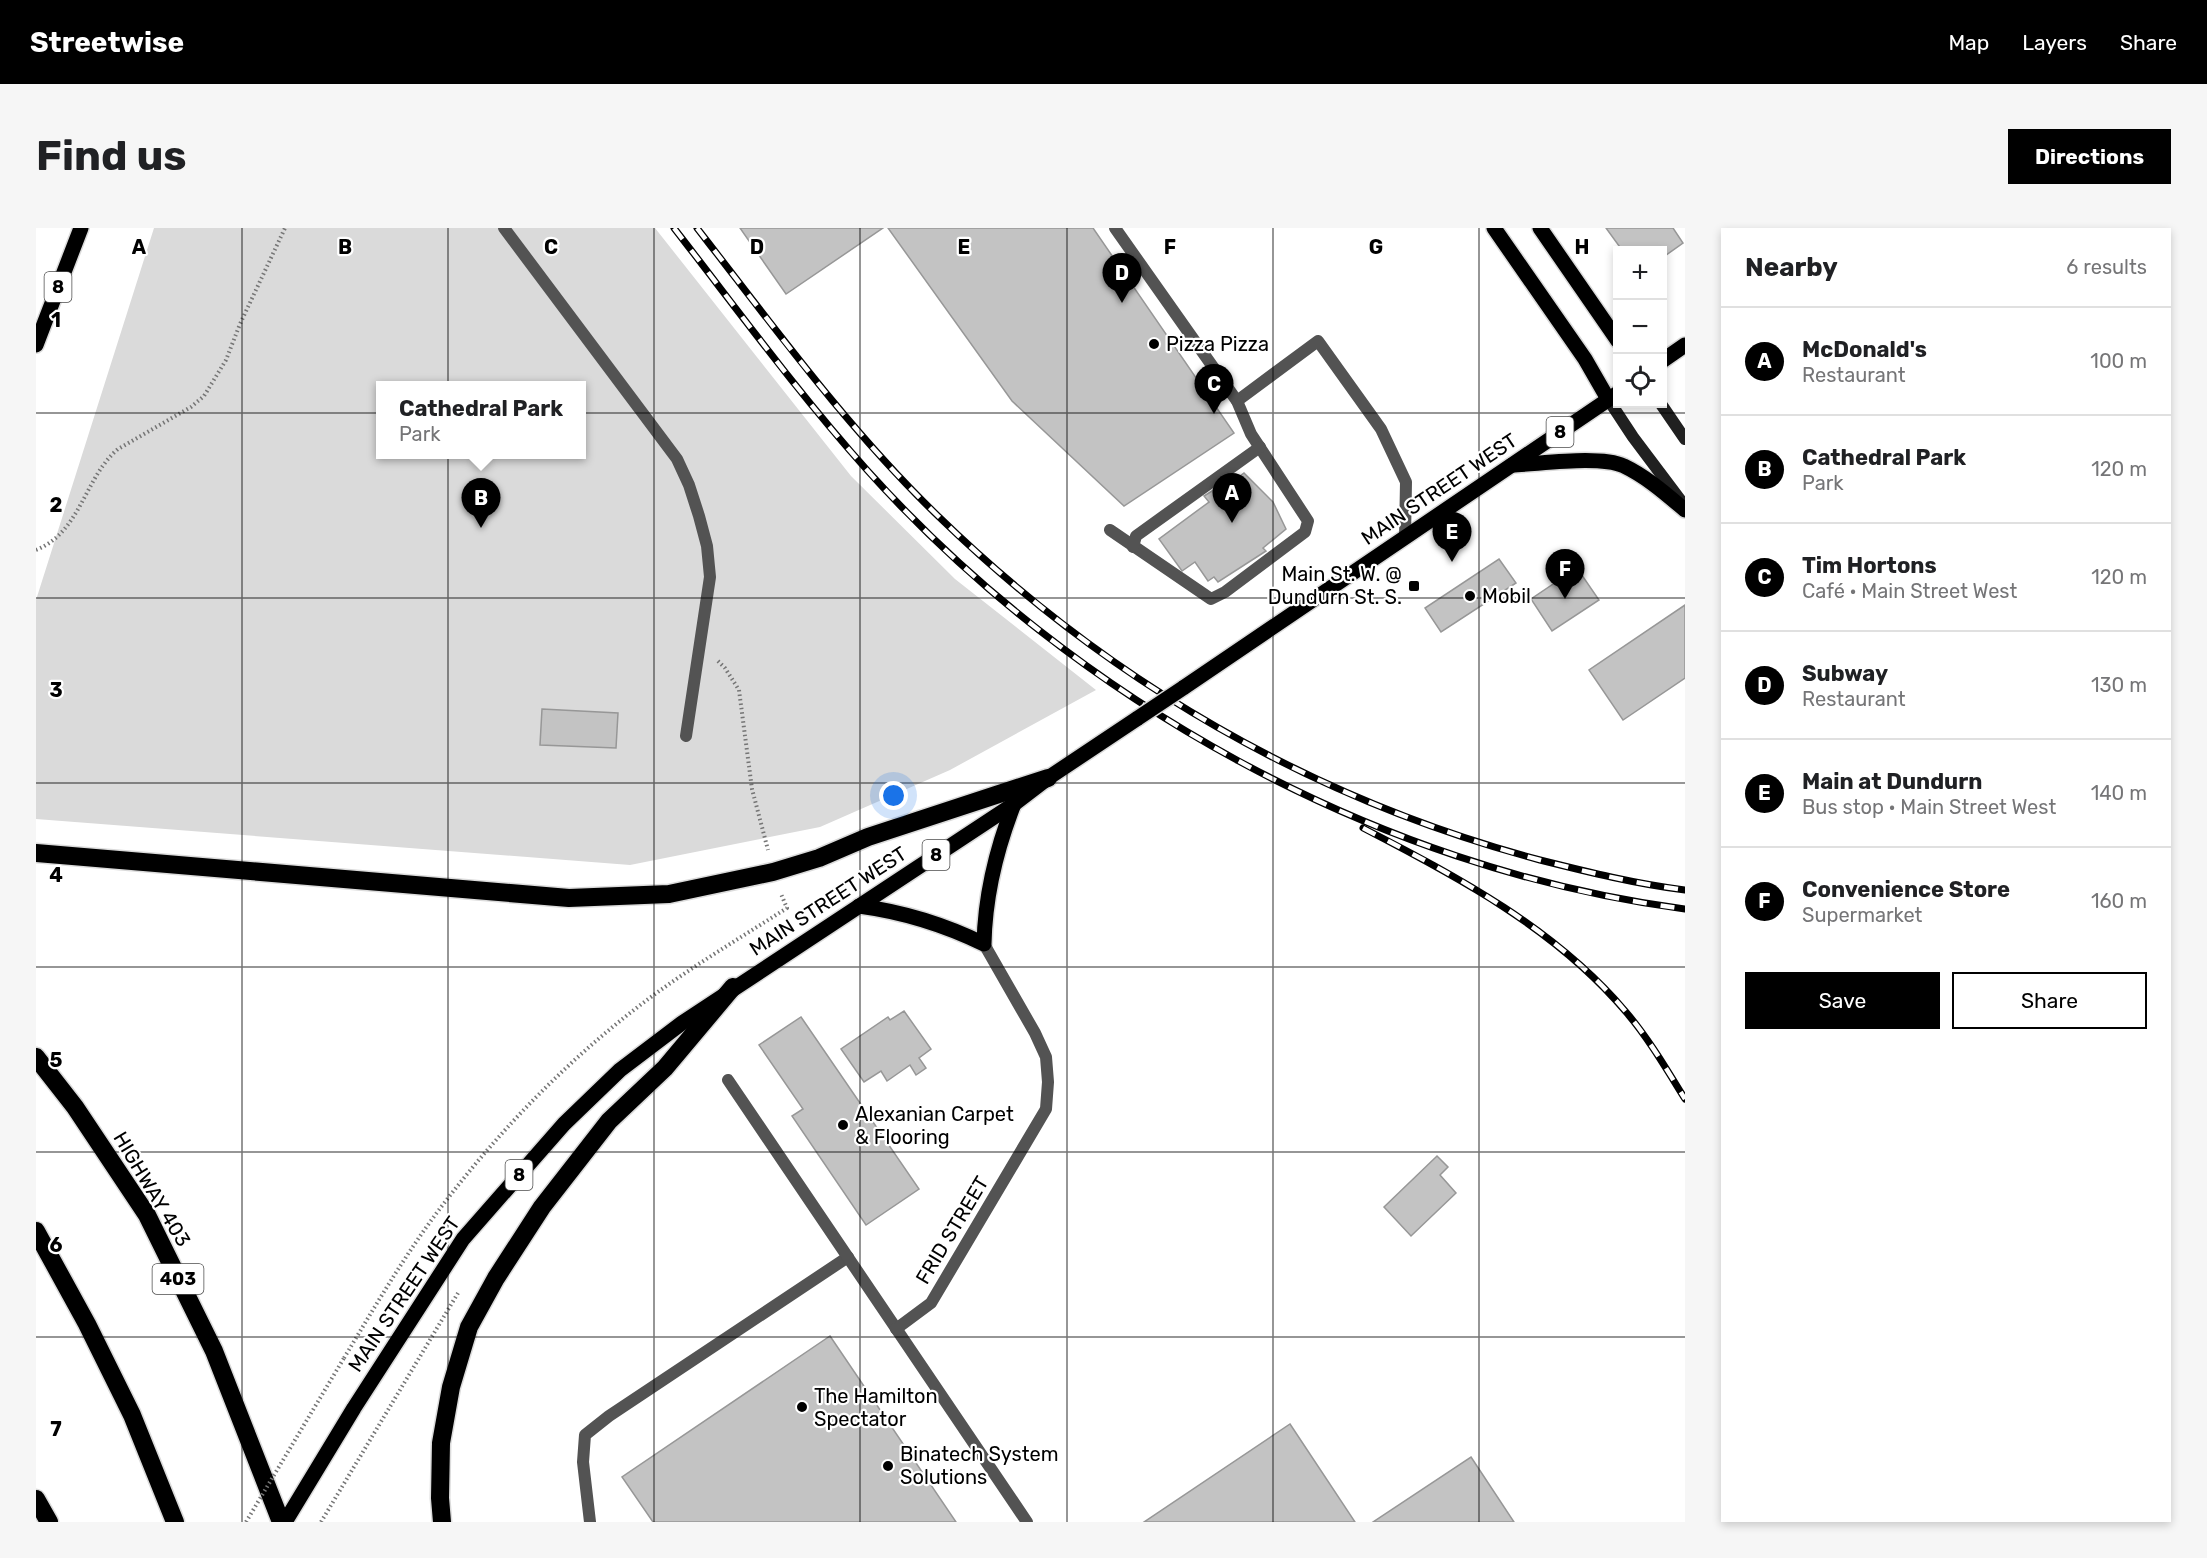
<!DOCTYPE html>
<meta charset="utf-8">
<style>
:root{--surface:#fff;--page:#f6f6f6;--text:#202124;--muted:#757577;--line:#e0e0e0;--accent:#000}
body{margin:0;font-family:Rubik,sans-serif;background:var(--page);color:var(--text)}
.controls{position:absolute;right:18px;top:18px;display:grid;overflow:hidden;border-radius:0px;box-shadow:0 3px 9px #0003}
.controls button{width:54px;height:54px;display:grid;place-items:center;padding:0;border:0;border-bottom:2px solid var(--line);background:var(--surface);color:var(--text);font:30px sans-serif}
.you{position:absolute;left:858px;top:568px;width:21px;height:21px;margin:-15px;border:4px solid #fff;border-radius:50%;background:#1a73e8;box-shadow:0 0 0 9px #1a73e833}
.badge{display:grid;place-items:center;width:39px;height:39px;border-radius:50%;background:var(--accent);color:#fff;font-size:20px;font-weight:700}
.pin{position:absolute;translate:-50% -50px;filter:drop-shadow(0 2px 3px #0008)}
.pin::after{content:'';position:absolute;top:32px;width:21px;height:18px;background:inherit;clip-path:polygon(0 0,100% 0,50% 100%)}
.popup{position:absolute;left:340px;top:153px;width:210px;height:78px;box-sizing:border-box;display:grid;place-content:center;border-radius:0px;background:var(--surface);filter:drop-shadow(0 2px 4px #0005);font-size:20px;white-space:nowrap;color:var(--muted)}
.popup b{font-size:22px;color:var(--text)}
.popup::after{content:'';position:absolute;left:50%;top:100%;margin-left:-12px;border:12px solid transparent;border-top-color:var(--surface)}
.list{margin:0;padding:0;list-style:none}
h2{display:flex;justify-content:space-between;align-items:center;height:78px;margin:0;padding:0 24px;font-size:26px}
h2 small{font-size:20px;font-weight:400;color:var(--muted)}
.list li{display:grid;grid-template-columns:39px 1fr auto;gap:18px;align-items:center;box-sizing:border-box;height:108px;padding:0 24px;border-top:2px solid var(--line)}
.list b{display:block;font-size:22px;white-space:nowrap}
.list p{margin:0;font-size:20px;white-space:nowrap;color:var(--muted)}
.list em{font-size:20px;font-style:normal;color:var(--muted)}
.actions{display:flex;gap:12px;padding:18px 24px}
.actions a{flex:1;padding:14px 0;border:2px solid var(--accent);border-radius:0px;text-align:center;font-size:21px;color:var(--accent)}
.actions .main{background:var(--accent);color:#fff}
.icon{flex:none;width:33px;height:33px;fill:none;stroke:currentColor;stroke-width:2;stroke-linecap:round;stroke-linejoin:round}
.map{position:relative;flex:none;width:1649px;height:1294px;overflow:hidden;border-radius:0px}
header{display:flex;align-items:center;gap:36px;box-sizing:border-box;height:84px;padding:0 30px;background:var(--accent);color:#fff}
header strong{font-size:28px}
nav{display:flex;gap:33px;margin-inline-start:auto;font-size:21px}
.intro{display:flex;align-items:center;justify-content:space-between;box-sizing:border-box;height:144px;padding:0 36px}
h1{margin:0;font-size:42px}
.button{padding:15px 27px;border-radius:0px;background:var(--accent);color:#fff;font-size:21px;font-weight:700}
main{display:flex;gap:36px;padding:0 36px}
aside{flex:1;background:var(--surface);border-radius:0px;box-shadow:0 3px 9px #0003}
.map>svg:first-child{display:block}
</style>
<header>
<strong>Streetwise</strong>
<nav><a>Map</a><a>Layers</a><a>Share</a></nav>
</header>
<div class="intro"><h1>Find us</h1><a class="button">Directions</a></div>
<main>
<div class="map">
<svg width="1649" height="1294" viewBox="0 0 1649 1294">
<rect width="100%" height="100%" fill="#fff"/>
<path fill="#dadada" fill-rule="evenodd" d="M118 0H619L815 248 919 351 1060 462 914 542 784 599 594 637 0 591V372ZM344 158H546V226H344Z"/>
<g fill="#c3c3c3" stroke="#979797" stroke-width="1.5">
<polygon points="704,0 847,0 750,66"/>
<polygon points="852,0 1057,0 1198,205 1088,278 976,173"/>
<polygon points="1570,0 1637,0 1647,15 1626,30 1626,22 1586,22"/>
<polygon points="1208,245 1237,274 1250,301 1227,320 1230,323 1182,354 1178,349 1172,353 1159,334 1146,343 1123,311 1173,274 1168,268 1184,258 1187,261"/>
<polygon points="1463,331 1480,355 1405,404 1389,380"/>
<polygon points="1541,340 1563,372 1516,403 1495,371"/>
<polygon points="1649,377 1649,450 1587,492 1553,442"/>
<polygon points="506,481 582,485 580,520 504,517"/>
<polygon points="868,783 895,821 883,830 890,840 880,847 874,837 851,853 845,843 828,854 805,821 852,789 854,792"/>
<polygon points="765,789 883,961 830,997 756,888 767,881 723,817"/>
<polygon points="1401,928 1412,939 1404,947 1420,965 1375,1008 1348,979"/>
<polygon points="794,1108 920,1294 617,1294 586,1249"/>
<polygon points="1254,1196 1319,1294 1108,1294"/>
<polygon points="1435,1229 1478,1294 1337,1294"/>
</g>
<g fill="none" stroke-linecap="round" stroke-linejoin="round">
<defs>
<g id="primary">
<polyline points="1458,0 1549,131 1572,171"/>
<polyline points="1504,0 1582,113"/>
<polyline points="0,117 45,0"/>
<polyline points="1626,133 1649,117"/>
<path d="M1476 237C1505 236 1563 227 1588 238 1611 249 1630 266 1649 282"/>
<polyline points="1147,460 1582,165"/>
<path d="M823 678C868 684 907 696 948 716 949 667 960 622 978 576"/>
<polyline points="249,1294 318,1180 427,1011 528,896 584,842 646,795 978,576 1012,550 1102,490"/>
</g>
<g id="motorway">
<polyline points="0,625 533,670 633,666 737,644 783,630 832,609 1012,550"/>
<polyline points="0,829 39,879 111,987 178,1123 245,1294"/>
<polyline points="0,1003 51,1096 96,1187 139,1294"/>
<polyline points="0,1271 13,1294"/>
<polyline points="406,1294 404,1270 405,1215 415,1159 433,1099 460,1050 506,979 573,893 629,840 697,759"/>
</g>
</defs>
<use href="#primary" stroke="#dbdbdb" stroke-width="18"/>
<use href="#motorway" stroke="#dbdbdb" stroke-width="21"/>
<g stroke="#757575" stroke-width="4" stroke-dasharray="1.5 3" stroke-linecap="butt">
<path d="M0 322C45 304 48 250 82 221L155 179 168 168 190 132 204 96 249 0"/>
<polyline points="682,433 689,440 703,462 716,561 732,622"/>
<path d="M308 1130C340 1077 371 1023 409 974 465 901 530 834 603 778 650 742 701 712 751 680L745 666"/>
<polyline points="285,1294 422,1065"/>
</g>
<g stroke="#535353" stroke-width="12">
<polyline points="468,0 641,231 653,257 663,288 671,318 674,349 650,508"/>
<polyline points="1201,173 1282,113 1345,201 1370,254 1369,310"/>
<polyline points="1074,302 1175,371 1189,364 1269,304 1272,293 1215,206 1201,173 1079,0"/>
<polyline points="1097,319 1100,308 1224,219"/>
<polyline points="554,1294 547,1234 549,1207 573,1188 812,1029"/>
</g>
<g stroke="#535353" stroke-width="12">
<polyline points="692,852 991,1294"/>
<polyline points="860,1101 895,1075 1010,881 1012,854 1010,829 999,805 948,716"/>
</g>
<g stroke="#202020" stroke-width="12">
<polyline points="1572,171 1597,209 1645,273"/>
<polyline points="1625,176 1649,211"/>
</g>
<use href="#primary" stroke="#000" stroke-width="15"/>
<use href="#motorway" stroke="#000" stroke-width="18"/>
<defs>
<g id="rail">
<path d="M638 0C701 81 762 165 831 242 1038 472 1341 641 1649 681"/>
<path d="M661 0C738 99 812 201 902 288 1072 453 1275 571 1504 632 1552 644 1600 656 1649 662"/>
<path d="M1327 600C1422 649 1520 701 1590 784 1613 811 1631 842 1649 871"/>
</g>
</defs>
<use href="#rail" stroke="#000" stroke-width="7"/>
<use href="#rail" stroke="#fff" stroke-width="4.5" stroke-dasharray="14" stroke-linecap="butt"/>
<defs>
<polyline id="primary-bridge" points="1102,490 1147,460"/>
</defs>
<use href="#primary-bridge" stroke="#dbdbdb" stroke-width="18" stroke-linecap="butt"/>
<polyline stroke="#757575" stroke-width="4" stroke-dasharray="1.5 3" stroke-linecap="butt" points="210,1294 308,1130"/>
<use href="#primary-bridge" stroke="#000" stroke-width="15"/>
</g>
<path fill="none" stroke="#000" stroke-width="1.5" stroke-opacity="0.55" d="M206 0V1294M412 0V1294M618 0V1294M824 0V1294M1031 0V1294M1237 0V1294M1443 0V1294M0 185H1649M0 370H1649M0 555H1649M0 739H1649M0 924H1649M0 1109H1649"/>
<g fill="#000" stroke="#fff" stroke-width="2">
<circle cx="1118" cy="116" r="6"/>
<rect x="1372" y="352" width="12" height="12" rx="3"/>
<circle cx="1434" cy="368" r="6"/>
<circle cx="807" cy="897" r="6"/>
<circle cx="766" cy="1179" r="6"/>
<circle cx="852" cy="1238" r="6"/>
</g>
<g text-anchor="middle" stroke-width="4.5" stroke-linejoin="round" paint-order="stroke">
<g fill="#fff" stroke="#4c4c4c" stroke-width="1.5">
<rect x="8.5" y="44" width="27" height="30" rx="4.5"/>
<rect x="1510.5" y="189" width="27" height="30" rx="4.5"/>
<rect x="886.5" y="612" width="27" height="30" rx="4.5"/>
<rect x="469.5" y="932" width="27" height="30" rx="4.5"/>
<rect x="116.5" y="1036" width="51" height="30" rx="4.5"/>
</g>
<g font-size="18" font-weight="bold" fill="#000">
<text x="22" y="65">8</text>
<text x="1524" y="210">8</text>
<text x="900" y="633">8</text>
<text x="483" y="953">8</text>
<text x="142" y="1057">403</text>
</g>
<g font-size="20" fill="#000" stroke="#fff" text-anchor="start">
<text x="1130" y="123">Pizza Pizza</text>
<text x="1366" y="353" text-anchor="end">Main St. W. @<tspan x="1366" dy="23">Dundurn St. S.</tspan></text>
<text x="1446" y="375">Mobil</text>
<text x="819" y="893">Alexanian Carpet<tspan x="819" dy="23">&amp; Flooring</tspan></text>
<text x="778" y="1175">The Hamilton<tspan x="778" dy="23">Spectator</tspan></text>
<text x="864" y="1233">Binatech System<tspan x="864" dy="23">Solutions</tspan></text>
</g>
<g font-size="20" fill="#000" stroke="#fff">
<text transform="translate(1403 261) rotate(-34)" y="7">MAIN STREET WEST</text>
<text transform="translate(792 673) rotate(-33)" y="7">MAIN STREET WEST</text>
<text transform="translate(116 961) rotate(59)" y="7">HIGHWAY 403</text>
<text transform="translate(916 1002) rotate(-59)" y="7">FRID STREET</text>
<text transform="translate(368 1066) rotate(-56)" y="7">MAIN STREET WEST</text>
</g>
</g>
<g font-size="20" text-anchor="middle" font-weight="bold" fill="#000" stroke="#fff" stroke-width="4.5" stroke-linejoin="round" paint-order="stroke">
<text x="103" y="26">A</text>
<text x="309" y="26">B</text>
<text x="515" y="26">C</text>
<text x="721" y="26">D</text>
<text x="928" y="26">E</text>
<text x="1134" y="26">F</text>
<text x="1340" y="26">G</text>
<text x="1546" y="26">H</text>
<text x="20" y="99">1</text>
<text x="20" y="284">2</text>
<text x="20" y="469">3</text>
<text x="20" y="654">4</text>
<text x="20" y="839">5</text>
<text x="20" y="1024">6</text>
<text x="20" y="1208">7</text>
</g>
</svg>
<div class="controls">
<button>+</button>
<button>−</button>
<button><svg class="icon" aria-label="locate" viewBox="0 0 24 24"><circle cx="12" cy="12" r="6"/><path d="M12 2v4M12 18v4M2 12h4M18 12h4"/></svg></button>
</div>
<div class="you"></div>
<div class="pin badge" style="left:1196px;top:295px">A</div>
<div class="pin badge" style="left:445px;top:300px">B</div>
<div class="popup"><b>Cathedral Park</b>Park</div>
<div class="pin badge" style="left:1178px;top:186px">C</div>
<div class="pin badge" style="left:1086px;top:75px">D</div>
<div class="pin badge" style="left:1416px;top:334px">E</div>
<div class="pin badge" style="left:1529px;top:371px">F</div>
</div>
<aside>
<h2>Nearby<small>6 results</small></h2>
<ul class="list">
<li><span class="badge">A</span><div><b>McDonald's</b><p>Restaurant</p></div><em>100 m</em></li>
<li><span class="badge">B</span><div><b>Cathedral Park</b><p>Park</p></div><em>120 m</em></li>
<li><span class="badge">C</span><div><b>Tim Hortons</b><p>Café · Main Street West</p></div><em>120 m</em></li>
<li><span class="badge">D</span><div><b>Subway</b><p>Restaurant</p></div><em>130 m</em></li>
<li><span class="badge">E</span><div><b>Main at Dundurn</b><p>Bus stop · Main Street West</p></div><em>140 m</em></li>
<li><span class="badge">F</span><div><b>Convenience Store</b><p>Supermarket</p></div><em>160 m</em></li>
</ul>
<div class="actions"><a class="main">Save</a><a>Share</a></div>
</aside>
</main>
